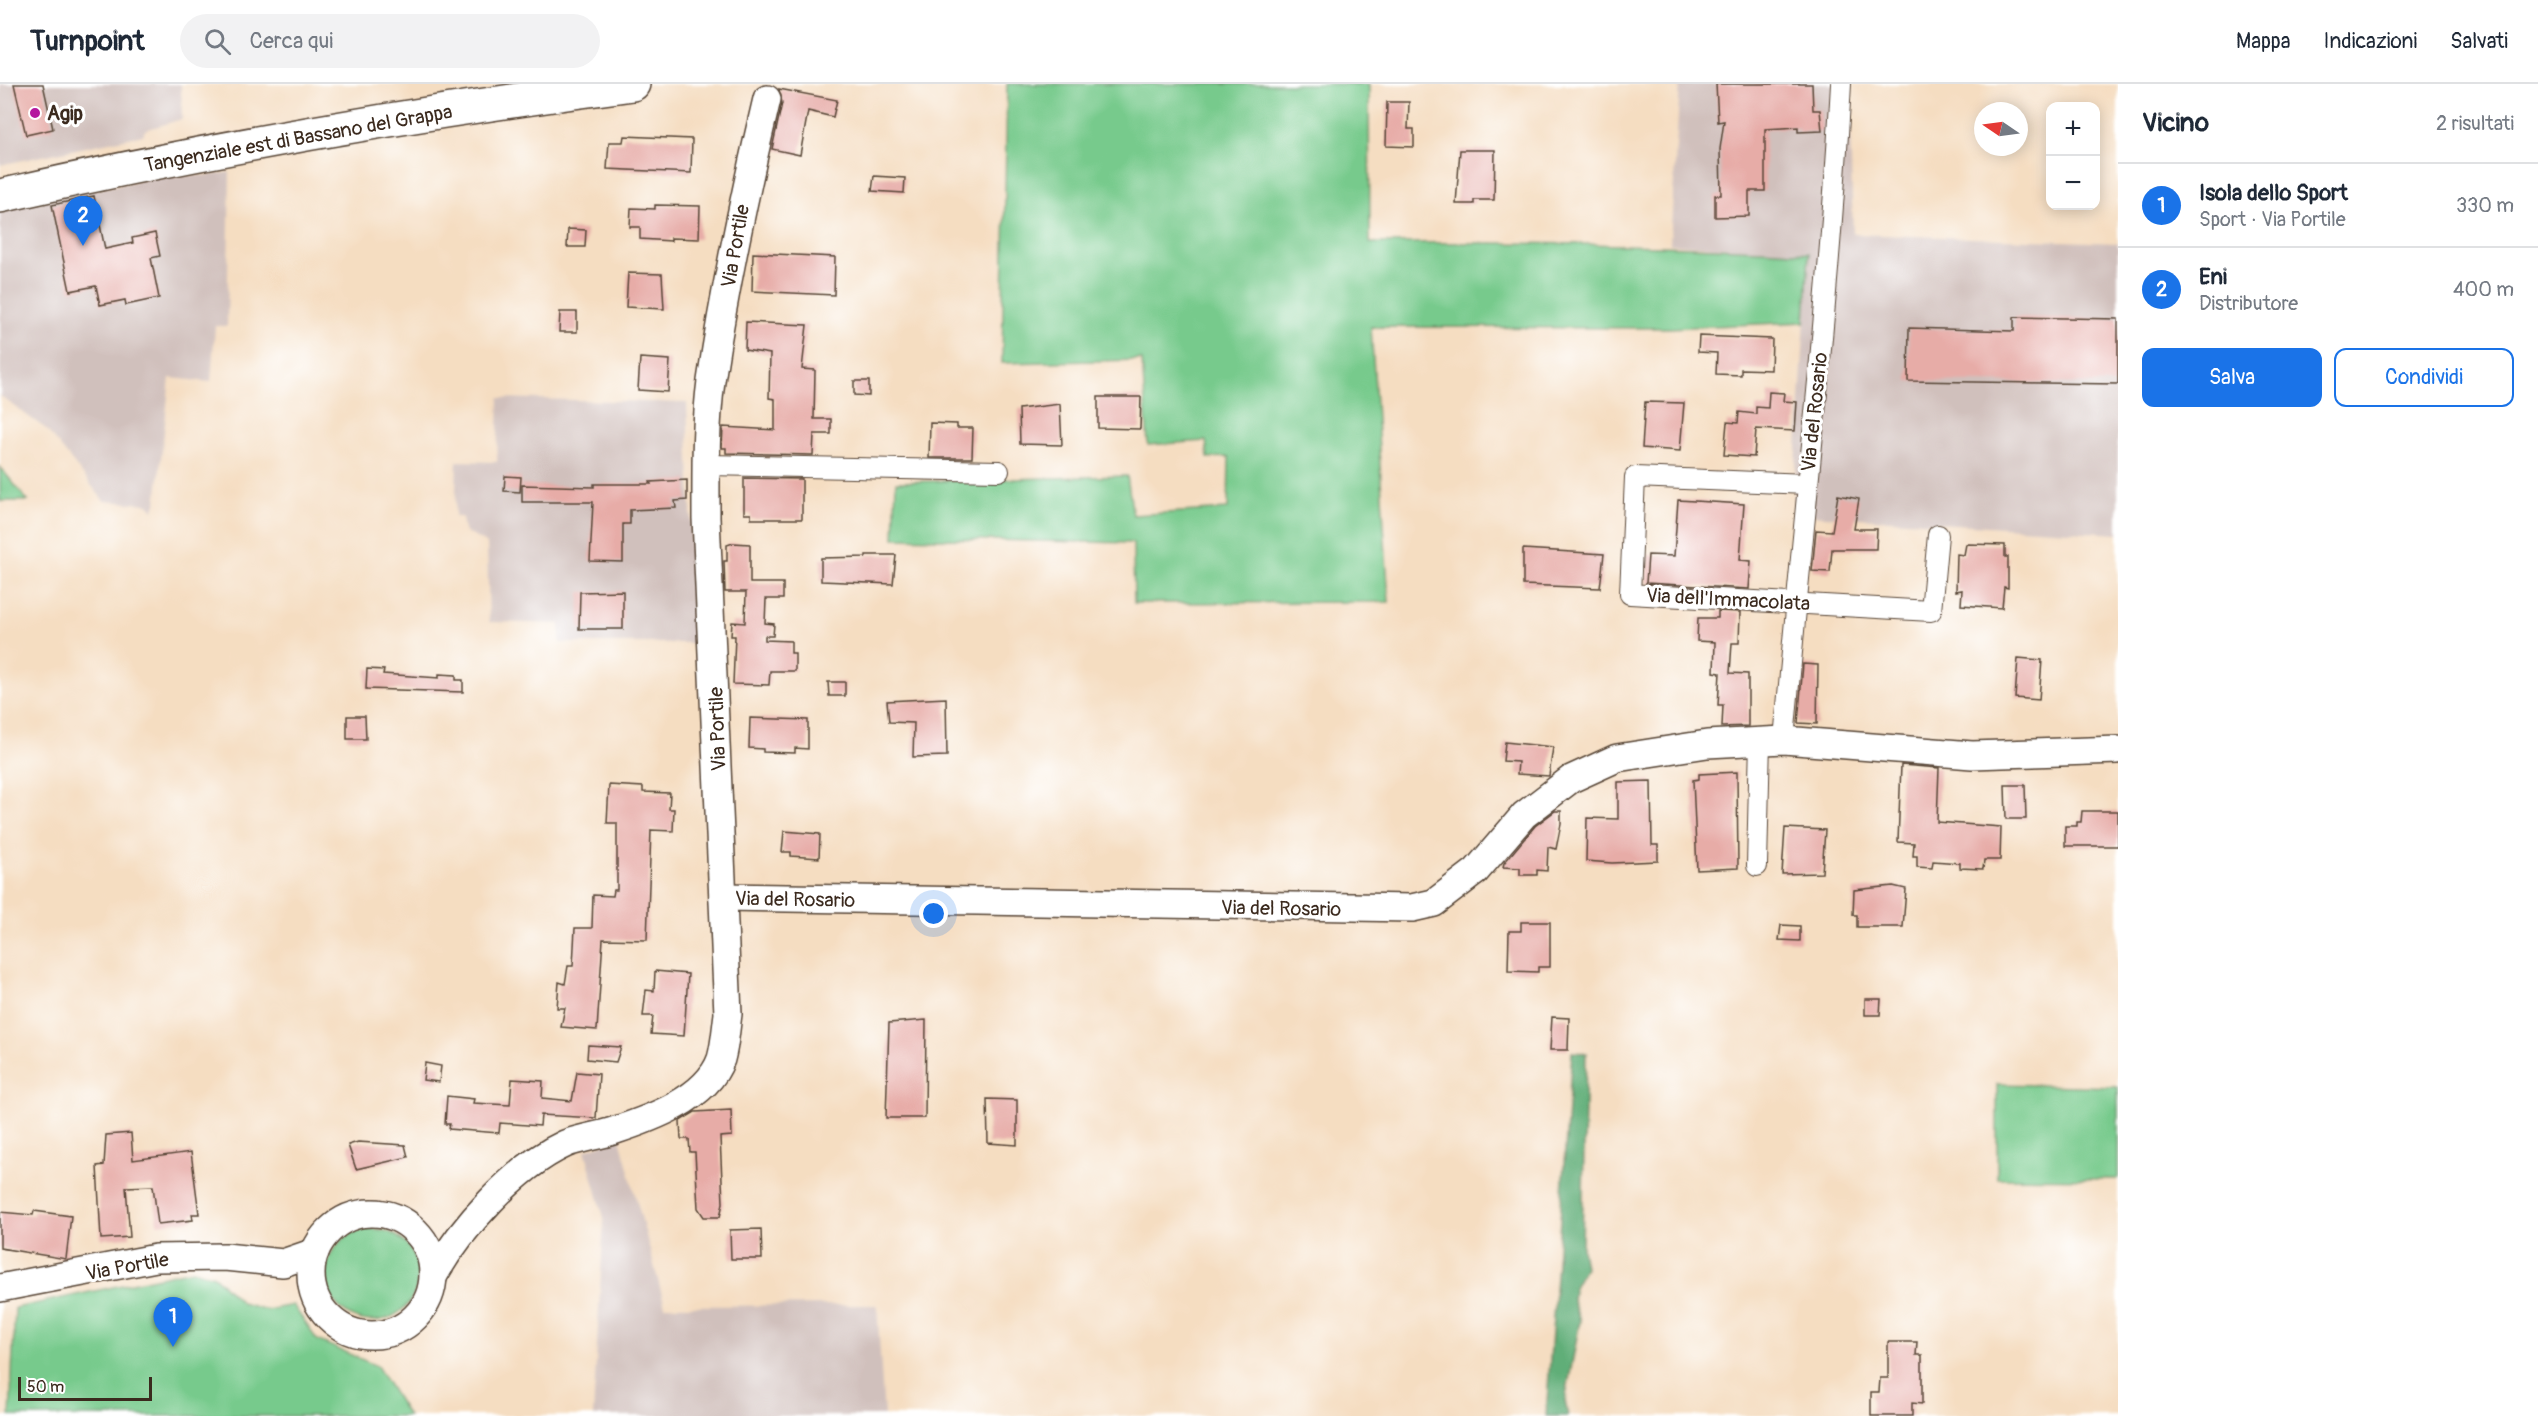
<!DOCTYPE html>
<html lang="it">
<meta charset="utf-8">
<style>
:root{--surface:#fff;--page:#f2f2f3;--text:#1f2937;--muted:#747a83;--line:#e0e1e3;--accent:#1a73e8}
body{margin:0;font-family:Pangolin,sans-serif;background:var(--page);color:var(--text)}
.controls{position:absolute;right:18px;top:18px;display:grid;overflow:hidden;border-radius:12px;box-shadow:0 3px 15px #0003}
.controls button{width:54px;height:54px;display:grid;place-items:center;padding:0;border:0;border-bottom:2px solid var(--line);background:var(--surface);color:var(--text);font:30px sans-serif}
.compass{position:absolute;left:1974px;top:18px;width:54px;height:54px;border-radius:50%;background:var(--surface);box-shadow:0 3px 15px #0003;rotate:283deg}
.scale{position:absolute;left:18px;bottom:15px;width:134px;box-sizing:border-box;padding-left:6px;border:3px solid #3b2a1e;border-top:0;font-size:16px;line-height:21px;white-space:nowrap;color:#3b2a1e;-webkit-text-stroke:4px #fff;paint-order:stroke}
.you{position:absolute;left:934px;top:830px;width:21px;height:21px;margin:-15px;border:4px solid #fff;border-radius:50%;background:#1a73e8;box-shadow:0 0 0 9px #1a73e833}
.badge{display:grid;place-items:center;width:39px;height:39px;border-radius:50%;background:var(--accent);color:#fff;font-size:20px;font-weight:700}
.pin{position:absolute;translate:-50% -50px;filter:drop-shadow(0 2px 3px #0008)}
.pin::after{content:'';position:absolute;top:32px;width:21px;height:18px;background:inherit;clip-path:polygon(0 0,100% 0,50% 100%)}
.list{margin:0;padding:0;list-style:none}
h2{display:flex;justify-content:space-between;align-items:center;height:78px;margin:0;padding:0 24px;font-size:26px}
h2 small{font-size:20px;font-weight:400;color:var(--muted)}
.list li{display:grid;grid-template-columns:39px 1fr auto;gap:18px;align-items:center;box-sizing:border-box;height:84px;padding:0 24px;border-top:2px solid var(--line)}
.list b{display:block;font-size:22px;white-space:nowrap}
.list p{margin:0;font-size:20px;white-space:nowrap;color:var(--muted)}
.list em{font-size:20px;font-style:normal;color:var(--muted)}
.actions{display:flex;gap:12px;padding:18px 24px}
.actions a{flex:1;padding:14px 0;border:2px solid var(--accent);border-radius:12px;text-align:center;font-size:21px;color:var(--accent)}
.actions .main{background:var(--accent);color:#fff}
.icon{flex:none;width:33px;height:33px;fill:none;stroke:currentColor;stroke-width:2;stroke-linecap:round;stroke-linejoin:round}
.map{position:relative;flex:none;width:2118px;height:1332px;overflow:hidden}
header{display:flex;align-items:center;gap:36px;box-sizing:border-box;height:84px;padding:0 30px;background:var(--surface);border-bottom:2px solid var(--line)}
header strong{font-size:28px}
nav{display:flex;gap:33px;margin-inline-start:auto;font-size:21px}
.search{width:420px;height:54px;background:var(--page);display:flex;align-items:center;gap:15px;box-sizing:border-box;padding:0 21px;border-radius:33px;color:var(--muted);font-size:22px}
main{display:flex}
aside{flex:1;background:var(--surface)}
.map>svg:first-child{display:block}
</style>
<header>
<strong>Turnpoint</strong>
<div class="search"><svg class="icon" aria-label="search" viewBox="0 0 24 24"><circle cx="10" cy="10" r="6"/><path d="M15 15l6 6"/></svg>Cerca qui</div>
<nav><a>Mappa</a><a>Indicazioni</a><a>Salvati</a></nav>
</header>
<main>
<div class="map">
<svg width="2118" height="1332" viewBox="0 0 2118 1332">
<rect width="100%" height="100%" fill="#fff"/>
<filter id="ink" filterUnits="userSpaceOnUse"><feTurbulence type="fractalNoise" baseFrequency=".0167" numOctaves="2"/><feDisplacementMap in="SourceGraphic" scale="12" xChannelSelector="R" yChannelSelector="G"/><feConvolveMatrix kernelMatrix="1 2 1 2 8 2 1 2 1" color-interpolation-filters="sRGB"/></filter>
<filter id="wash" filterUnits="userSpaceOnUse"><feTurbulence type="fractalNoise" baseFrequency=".008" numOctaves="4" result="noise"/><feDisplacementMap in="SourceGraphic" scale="24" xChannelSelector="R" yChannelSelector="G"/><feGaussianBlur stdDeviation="1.35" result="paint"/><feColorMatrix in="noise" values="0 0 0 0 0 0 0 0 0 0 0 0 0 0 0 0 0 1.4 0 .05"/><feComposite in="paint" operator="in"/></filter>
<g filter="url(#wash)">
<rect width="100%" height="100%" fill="#f5ddc1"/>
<g fill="#d0c0bc">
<polygon points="0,0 181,0 182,35 145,46 143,51 0,81"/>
<polygon points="1680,0 1849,0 1853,150 2118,159 2118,450 1793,430 1809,169 1670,160"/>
<polygon points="230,88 227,242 215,242 211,298 170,294 156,420 153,426 148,420 104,417 46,345 0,312 0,126 155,93 210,91"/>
<polygon points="499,314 687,319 696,559 560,559 560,540 489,538 487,460 464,447 462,433 455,433 457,377 497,378"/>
<polygon points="620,1054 665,1222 877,1221 884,1332 593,1332 604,1134 585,1066"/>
</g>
<g fill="#77ca8c" stroke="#597a55" stroke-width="1.5">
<path d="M1007 0H1369L1370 159C1517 158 1663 160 1809 169L1805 238 1669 244 1371 243 1389 518 1134 519 1133 459 894 454 896 398 1127 392 1133 431 1228 425 1229 373 1208 374 1206 357 1148 361 1142 276 1002 279Z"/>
<polygon points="0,383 28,417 0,417"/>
<polygon points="1997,1000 2118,1003 2118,1095 1997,1094"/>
<circle cx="372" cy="1191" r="46"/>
<polygon points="192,1186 214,1192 242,1219 267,1226 293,1221 317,1256 377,1282 408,1332 10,1332 15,1224"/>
</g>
<polygon fill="#61ae78" stroke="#4e6c4b" stroke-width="1.5" points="1572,968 1586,969 1582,1165 1585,1183 1574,1203 1572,1215 1580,1237 1565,1317 1568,1332 1546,1332"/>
<g id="blocks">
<g fill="#e7aca7">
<polygon points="14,0 43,0 53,45 26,51"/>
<polygon points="1716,0 1812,0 1813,26 1820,26 1822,47 1798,48 1798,43 1765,45 1765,107 1749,107 1749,132 1715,133 1715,111 1721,111 1720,65 1724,37 1718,38"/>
<polygon points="779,5 837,16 833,33 808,27 800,71 772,65 782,19"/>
<polygon points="1387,18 1409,18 1408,45 1414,45 1414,63 1386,62"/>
<polygon points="624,52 692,55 691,89 607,85 609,58 623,58"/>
<polygon points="1460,66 1495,66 1494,116 1474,116 1474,120 1456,120"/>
<polygon points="874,92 905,94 904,109 872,107"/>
<polygon points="94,112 105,165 133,159 132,154 155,149 160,172 151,174 159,214 126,221 125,216 100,221 96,202 70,207 52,121"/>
<polygon points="655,121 700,122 699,155 671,154 671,157 640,155 640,143 630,143 631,124 655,125"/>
<polygon points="568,145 586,146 585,163 567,163"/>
<polygon points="753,169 835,173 834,211 752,207"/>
<polygon points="628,189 662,190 664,225 626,223"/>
<polygon points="560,228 577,228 577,248 559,248"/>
<polygon points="2014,233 2118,235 2118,300 1908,297 1909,244 2014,247"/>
<polygon points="746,238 807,241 802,285 815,286 814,335 831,335 831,350 814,350 813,371 726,369 726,364 722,364 723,343 775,346 775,315 769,314 770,270 745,266"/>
<polygon points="1699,252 1772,255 1771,286 1741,285 1741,291 1716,290 1717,269 1698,268"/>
<polygon points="640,274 670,276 668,308 638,306"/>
<polygon points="854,297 869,297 869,312 854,311"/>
<polygon points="1769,308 1784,309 1783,317 1797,318 1795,347 1756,345 1754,373 1724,371 1727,338 1738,339 1739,328 1756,330 1756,323 1768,324"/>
<polygon points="1098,313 1141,313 1140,345 1098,344"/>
<polygon points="1645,318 1684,319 1680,367 1642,364"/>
<polygon points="1060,320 1062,361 1020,360 1019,325"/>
<polygon points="930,339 957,340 957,344 973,344 972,374 929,374"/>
<polygon points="505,392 521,393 520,408 504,407"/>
<polygon points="744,394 802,395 802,435 751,435 751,430 744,430"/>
<polygon points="687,396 687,416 675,417 676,424 630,426 630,440 623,440 623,478 590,477 593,418 522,418 522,401 594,403 594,400 651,400 650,398"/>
<polygon points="1838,411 1859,415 1854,445 1877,445 1876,465 1832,465 1830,488 1812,487 1816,446 1832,447"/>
<polygon points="1678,416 1744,420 1740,476 1751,477 1749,505 1646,499 1648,471 1674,472"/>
<polygon points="733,459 750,460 750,499 783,499 783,515 766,515 765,539 774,540 773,552 765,552 765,556 791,557 791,569 795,569 795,587 770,587 769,601 733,600 735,552 731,552 732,538 745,539 746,508 725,508 724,477 727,477 727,461"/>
<polygon points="1966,460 2005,461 2005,473 2008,473 2008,504 2004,503 2002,524 1961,521 1962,506 1956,507 1957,470 1964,471"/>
<polygon points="1523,465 1604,470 1600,504 1523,501"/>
<polygon points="866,471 896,471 893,500 821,497 821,474 866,473"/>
<polygon points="623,507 623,545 579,545 580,508"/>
<polygon points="1718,527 1740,528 1739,559 1732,559 1730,589 1748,590 1748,642 1722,643 1723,621 1718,621 1720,589 1714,588 1715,558 1697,557 1698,534 1718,534"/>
<polygon points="2018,574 2042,576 2039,616 2015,614"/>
<polygon points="1803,580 1818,581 1817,640 1798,639"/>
<polygon points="367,585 384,586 383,590 439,594 439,590 456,591 456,596 463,596 463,608 366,605"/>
<polygon points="828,598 845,598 845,612 829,612"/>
<polygon points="946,614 947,672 913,673 914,639 889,638 887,617"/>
<polygon points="347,632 365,632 366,655 347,655"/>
<polygon points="750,634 808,636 808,665 795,664 795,669 763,668 763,665 749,664"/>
<polygon points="1505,658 1553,663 1549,692 1517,690 1518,678 1503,677"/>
<polygon points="1901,681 1939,684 1937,738 2001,743 2000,776 1984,776 1983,785 1960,784 1960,779 1933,777 1932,784 1917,783 1917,772 1913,772 1914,759 1898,758"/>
<polygon points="1737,688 1738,784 1697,786 1693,696 1699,695 1699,690"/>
<polygon points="1651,697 1652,761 1658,761 1658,777 1612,779 1586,777 1587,734 1618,735 1618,698"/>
<polygon points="609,701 643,703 643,708 670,709 669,725 674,725 673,747 651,746 647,856 603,855 597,946 561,943 565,924 557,924 559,898 565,900 568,882 573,882 575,844 592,844 593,811 613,812 614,806 617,806 617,739 607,739"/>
<polygon points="2005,701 2025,701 2026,735 2006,735"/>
<polygon points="1555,727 1561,727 1561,740 1556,765 1548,763 1547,787 1537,786 1537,791 1520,791 1520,784 1503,783 1504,779 1535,742"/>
<polygon points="2082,727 2118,727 2118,762 2065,762 2065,742 2077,742 2077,738 2081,738"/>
<polygon points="1785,744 1825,746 1822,789 1782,790"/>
<polygon points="784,747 820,750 819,774 791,772 791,768 782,768"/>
<polygon points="1893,802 1906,805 1903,843 1857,843 1857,831 1853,831 1854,806"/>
<polygon points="1521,838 1550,838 1550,883 1538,883 1538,888 1508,887 1509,847 1521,847"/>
<polygon points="1781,841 1800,842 1800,857 1779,856"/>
<polygon points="655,887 688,890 684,952 651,950 653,932 643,932 646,906 654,907"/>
<polygon points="1865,915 1881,915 1880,931 1865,931"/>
<polygon points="1552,933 1569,934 1568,966 1550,966"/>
<polygon points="926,936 925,1034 886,1034 889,939"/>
<polygon points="588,961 621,963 616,978 587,975"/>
<polygon points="425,979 441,982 439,998 423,996"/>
<polygon points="577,988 599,990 596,1034 541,1031 540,1042 500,1039 499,1049 449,1045 450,1040 445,1040 447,1012 474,1015 473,1019 510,1021 512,995 543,997 542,1014 572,1017"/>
<polygon points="987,1015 1017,1016 1017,1061 988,1059"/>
<polygon points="731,1026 732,1052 720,1053 723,1119 720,1133 704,1133 698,1124 695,1068 690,1068 689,1055 681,1055 680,1037 695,1028"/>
<polygon points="131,1049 133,1076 191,1068 199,1130 192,1130 193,1136 158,1140 153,1102 126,1103 130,1153 101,1155 97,1082 104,1081 106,1051"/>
<polygon points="358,1058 405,1061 408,1073 356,1085 348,1061"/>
<polygon points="34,1127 71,1132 66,1175 0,1164 0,1128 33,1131"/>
<polygon points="761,1145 762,1175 731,1175 730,1146"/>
<polygon points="1888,1258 1917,1258 1916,1271 1922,1271 1922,1320 1912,1319 1912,1332 1871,1332 1871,1308 1879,1308 1880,1294 1888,1294"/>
</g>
</g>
</g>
<g filter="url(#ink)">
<use href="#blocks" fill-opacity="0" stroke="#574536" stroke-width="1.5"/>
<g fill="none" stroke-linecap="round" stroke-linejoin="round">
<defs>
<g id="street">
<polyline points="707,381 999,387"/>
<polyline points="1806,400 1635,393 1630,510 1931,527 1938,451"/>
<path d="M1784 656C1803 437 1829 219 1841 0"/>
<polyline points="1757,782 1760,656"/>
</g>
<g id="secondary">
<polyline points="723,813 1412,824 1434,819 1476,787 1524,731 1571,695 1617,674 1707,660 1784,656 1972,671 2118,666"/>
<circle cx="372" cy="1190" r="61"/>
<path d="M434 1191C461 1144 515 1083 565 1060 580 1054 598 1052 613 1047 650 1035 707 1015 721 975 725 961 726 944 728 930L706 434C706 388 705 342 711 297 725 202 745 108 767 15"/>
<polyline points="0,1204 156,1174 225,1173 283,1179 315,1168"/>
</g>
<path id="highway" d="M0 112C209 64 421 28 633 0"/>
</defs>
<use href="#street" stroke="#574536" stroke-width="22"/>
<use href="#secondary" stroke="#574536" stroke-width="30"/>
<use href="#highway" stroke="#574536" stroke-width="36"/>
<use href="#street" stroke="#fff" stroke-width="20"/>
<use href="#secondary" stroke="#fff" stroke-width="27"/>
<use href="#highway" stroke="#fff" stroke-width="33"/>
</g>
</g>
<circle fill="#b5179e" stroke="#fff" stroke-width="2" cx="35" cy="29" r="6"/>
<g text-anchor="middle" stroke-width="6" stroke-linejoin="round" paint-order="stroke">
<g font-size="20" font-weight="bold" fill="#3b2a1e" stroke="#fff" text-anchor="start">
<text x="47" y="36">Agip</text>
</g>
<g font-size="20" fill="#3b2a1e" stroke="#fff">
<text transform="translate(298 54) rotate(-10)" y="7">Tangenziale est di Bassano del Grappa</text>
<text transform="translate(735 162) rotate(-80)" y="7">Via Portile</text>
<text transform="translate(1814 328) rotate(-84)" y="7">Via del Rosario</text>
<text transform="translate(1728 515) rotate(3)" y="7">Via dell'Immacolata</text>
<text transform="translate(717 645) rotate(-92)" y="7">Via Portile</text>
<text transform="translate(795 815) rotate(1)" y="7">Via del Rosario</text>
<text transform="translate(1281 824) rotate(1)" y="7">Via del Rosario</text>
<text transform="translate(127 1182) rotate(-10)" y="7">Via Portile</text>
</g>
</g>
</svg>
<div class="controls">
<button>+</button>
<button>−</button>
</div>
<svg class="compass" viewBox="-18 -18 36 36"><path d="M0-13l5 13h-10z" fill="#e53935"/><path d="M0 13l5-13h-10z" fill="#747a83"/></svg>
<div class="scale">50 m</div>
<div class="you"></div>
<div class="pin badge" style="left:173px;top:1263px">1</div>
<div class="pin badge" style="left:83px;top:162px">2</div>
</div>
<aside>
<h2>Vicino<small>2 risultati</small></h2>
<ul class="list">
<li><span class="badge">1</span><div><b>Isola dello Sport</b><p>Sport · Via Portile</p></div><em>330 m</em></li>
<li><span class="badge">2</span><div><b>Eni</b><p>Distributore</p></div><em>400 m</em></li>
</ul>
<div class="actions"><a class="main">Salva</a><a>Condividi</a></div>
</aside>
</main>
